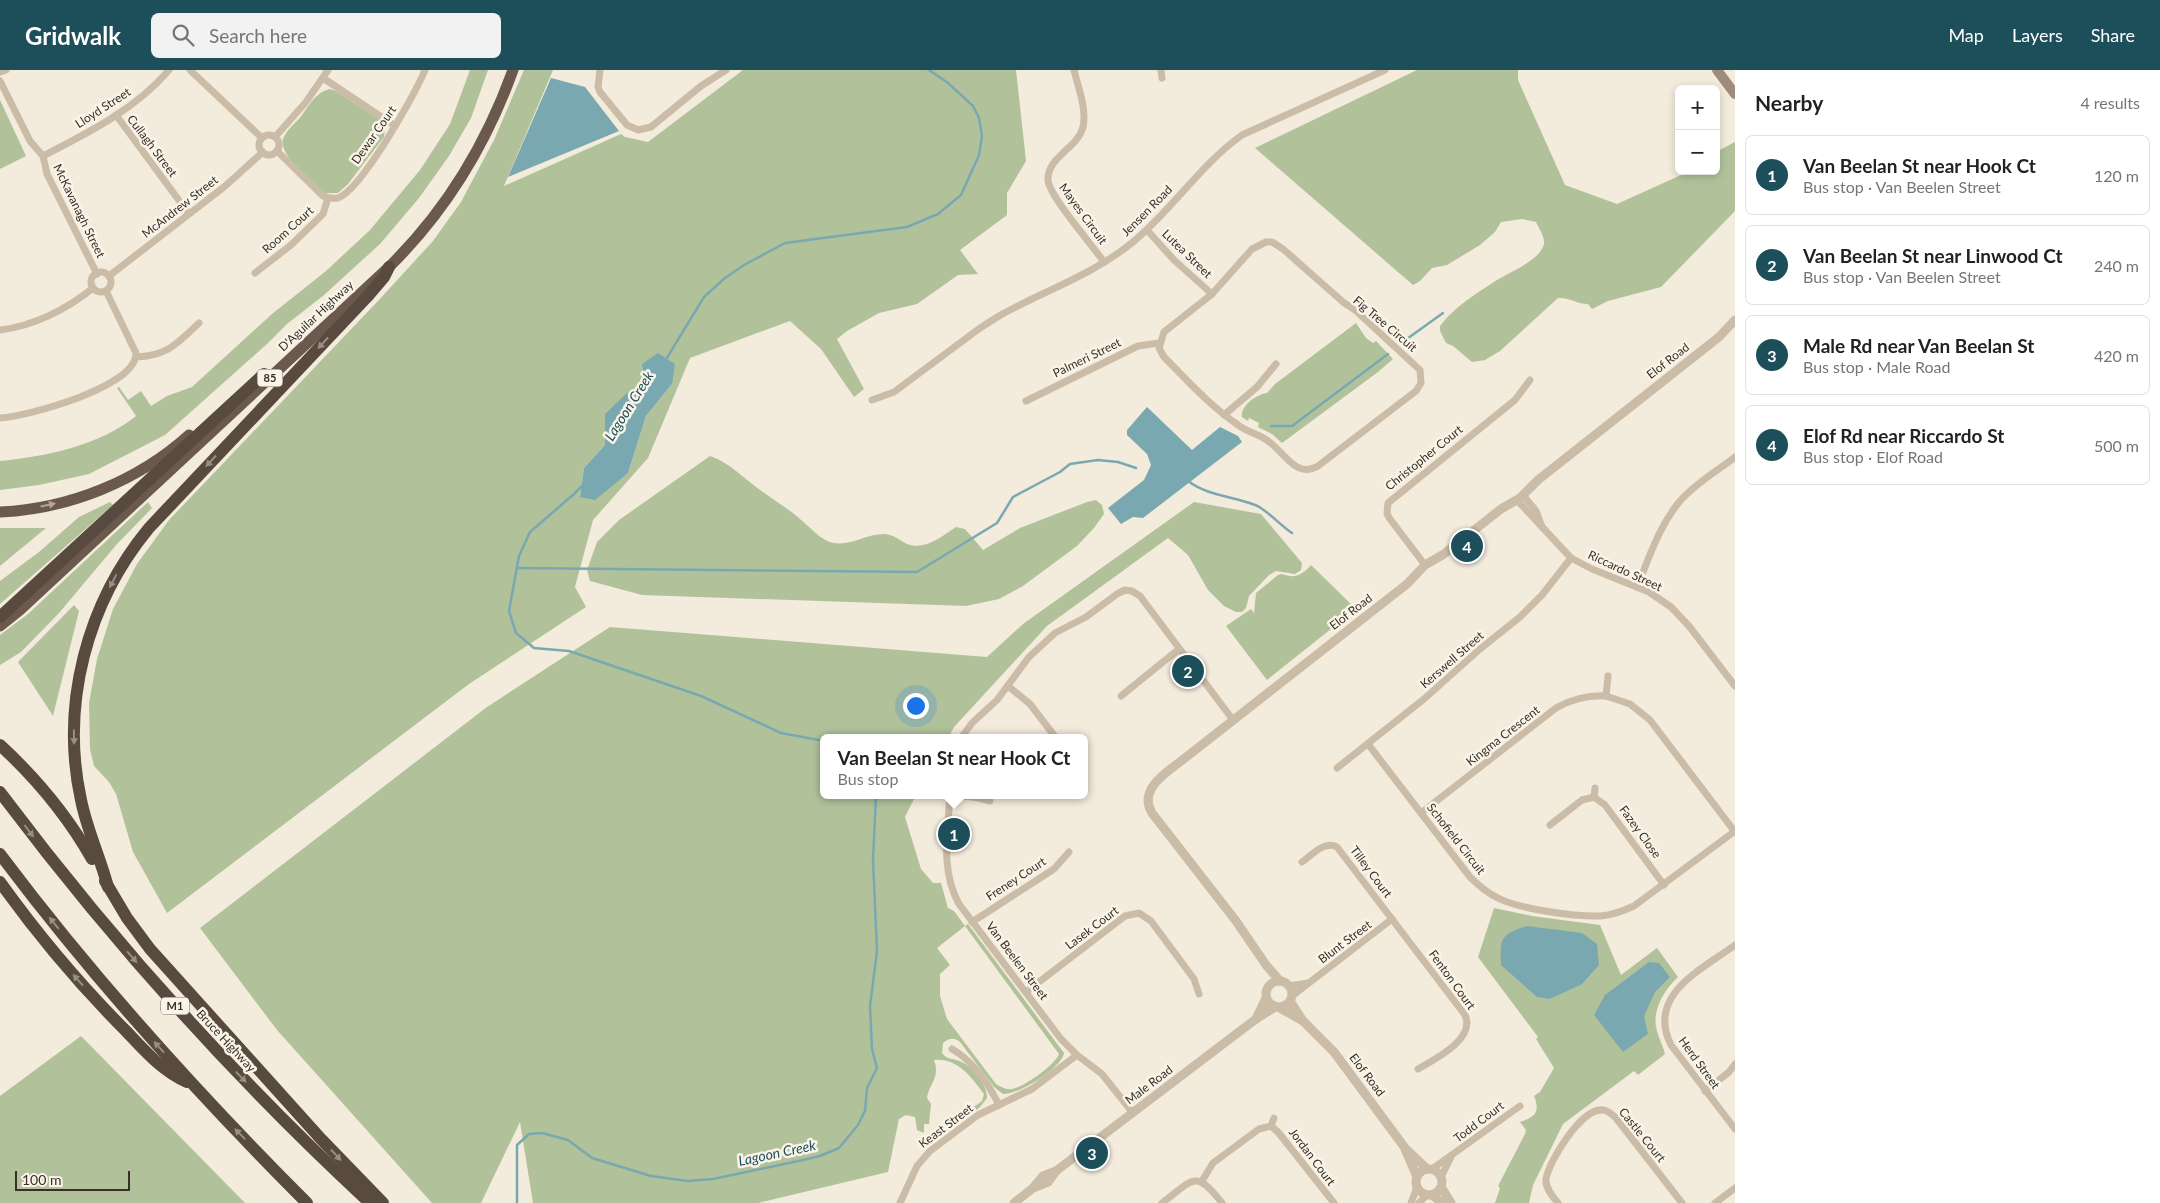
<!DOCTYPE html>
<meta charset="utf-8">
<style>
:root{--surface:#fff;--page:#f2f2f2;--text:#222;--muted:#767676;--line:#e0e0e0;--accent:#1c4f5a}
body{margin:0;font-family:Lato,sans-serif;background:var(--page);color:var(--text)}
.controls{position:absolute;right:15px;top:15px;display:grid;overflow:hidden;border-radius:8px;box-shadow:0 2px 8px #0003}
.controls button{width:45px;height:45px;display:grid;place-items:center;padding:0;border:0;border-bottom:1px solid var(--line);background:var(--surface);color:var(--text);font:25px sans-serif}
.scale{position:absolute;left:15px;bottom:12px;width:115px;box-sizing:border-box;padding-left:5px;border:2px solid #382f28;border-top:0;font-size:14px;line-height:18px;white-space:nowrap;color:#382f28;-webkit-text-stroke:4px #faf4e8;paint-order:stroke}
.you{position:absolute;left:915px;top:635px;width:18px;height:18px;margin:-12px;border:4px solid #fff;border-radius:50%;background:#1a73e8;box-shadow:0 0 0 8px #1a73e833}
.badge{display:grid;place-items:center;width:32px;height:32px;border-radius:50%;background:var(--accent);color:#fff;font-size:16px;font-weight:700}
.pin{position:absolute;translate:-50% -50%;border:2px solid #fff;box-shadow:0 1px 5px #0006}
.popup{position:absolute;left:820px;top:664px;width:268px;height:65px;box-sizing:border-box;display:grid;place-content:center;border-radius:8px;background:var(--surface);filter:drop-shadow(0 1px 4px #0005);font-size:16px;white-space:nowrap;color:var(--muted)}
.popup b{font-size:19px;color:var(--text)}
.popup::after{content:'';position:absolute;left:50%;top:100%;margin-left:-10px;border:10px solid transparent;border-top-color:var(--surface)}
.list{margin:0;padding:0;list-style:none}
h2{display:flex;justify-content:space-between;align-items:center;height:65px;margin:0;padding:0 20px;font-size:21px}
h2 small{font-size:16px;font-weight:400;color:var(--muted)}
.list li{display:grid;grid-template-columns:32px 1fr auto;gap:15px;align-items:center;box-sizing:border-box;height:80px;margin:0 10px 10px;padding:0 10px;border:1px solid var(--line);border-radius:8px}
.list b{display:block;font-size:19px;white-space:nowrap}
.list p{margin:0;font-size:16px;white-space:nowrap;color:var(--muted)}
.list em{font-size:16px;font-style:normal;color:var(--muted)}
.icon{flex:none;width:28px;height:28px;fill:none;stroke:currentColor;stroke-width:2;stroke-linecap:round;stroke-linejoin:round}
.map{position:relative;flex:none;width:1735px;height:1133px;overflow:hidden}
header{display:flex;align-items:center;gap:30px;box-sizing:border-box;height:70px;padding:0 25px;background:var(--accent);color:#fff}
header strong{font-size:24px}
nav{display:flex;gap:28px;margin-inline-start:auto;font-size:18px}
.search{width:350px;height:45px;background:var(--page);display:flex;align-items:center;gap:12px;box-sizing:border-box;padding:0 18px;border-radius:8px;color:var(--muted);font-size:19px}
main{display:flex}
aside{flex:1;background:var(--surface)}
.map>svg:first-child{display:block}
</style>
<header>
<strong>Gridwalk</strong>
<div class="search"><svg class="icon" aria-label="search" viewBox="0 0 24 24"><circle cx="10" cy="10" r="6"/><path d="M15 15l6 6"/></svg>Search here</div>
<nav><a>Map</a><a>Layers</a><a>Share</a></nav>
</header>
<main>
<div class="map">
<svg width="1735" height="1133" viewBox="0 0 1735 1133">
<rect width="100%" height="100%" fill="#f3ebdc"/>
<g fill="#b1c29b" fill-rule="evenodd">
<path d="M470 0H488L471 48 449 86 419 128 380 174 324 225 287 254 267 274 165 365 89 404 39 415 0 420V391C44 387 101 375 136 346L117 318 119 317 128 330 141 321 151 336 167 326 192 317 272 244 326 201 370 160 420 100 450 54Z"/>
<path d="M524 0H553L504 116 621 64 625 67 648 72 743 0H1016L1026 91 1007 123V145L960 180 978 204 958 205 917 234 879 243 847 261 837 269 864 319 854 327 821 279 790 251 690 288 648 388 593 450 575 517 586 537 469 614 167 843 133 782 116 724 109 712 94 696 90 679 89 633 97 589 113 539 137 494 169 450 378 231 433 171 461 132 494 70ZM643 304 672 314 646 346 628 403 580 427 584 398 605 375 645 315Z"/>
<path d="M1417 0H1518V10L1565 115 1617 134 1690 101H1716V82L1735 72V141L1661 217 1608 231 1592 239 1588 234C1577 234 1569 227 1558 228L1500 281 1485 290 1472 292 1453 276 1446 273 1440 261V256C1454 237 1477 223 1497 210 1509 203 1537 191 1543 177 1547 169 1539 159 1536 152L1522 149 1501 152 1495 162 1480 175 1447 195 1432 198 1420 211 1413 215 1255 78Z"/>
<path d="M330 19 336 21 383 52 385 58 384 67 348 114 338 123H325C314 112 278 86 283 69 286 60 297 52 302 45 310 34 316 22 330 19Z"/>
<polygon points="0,30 26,86 0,99"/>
<path d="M1356 253 1366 268 1373 273 1376 271 1393 289 1378 302 1282 373 1272 364 1258 357 1259 353 1249 348 1248 351 1242 347C1240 336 1257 324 1267 323L1275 314Z"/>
<path d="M710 386C731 393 745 410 763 422 775 431 789 439 800 449 810 457 821 471 834 473 851 476 866 464 883 464 893 464 899 470 907 474 925 481 942 466 956 457L965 459 983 480 1020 458 1087 432 1096 430 1102 435 1104 444 1094 458 1077 476 1023 516 999 529 966 536 642 525 590 511 587 500 597 472 619 450Z"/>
<polygon points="110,432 113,435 0,534 0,511 39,482 79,447"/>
<polygon points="148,432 152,438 117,474 59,543 21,582 0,595 0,565 28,544"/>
<path d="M1194 432 1261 444 1302 493 1301 500 1295 504 1276 501 1269 505 1249 526 1246 538 1242 542H1236L1224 536 1208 520 1188 485 1168 468 1047 556 954 657 948 668H824V725H916L905 747 921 799 933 813H941L948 838 954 841 965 856 968 854 1064 983C1062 998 1018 1025 1003 1024L994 1017 960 972C954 967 949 968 943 973L942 983C947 990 952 988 959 991 971 994 988 1016 987 1028L980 1037 934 1072 932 1068 982 1031 984 1024C971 1007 958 988 934 990 935 993 936 996 936 999 937 1009 928 1018 927 1028L931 1034 929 1054H924V1063L917 1060 915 1047 906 1045 899 1049 888 1102 758 1133H533L520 1052 481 1133H432L277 960 200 858 487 637 610 557 987 587 1023 554ZM965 856 1059 984C1055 995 1024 1017 1012 1019 1006 1020 1001 1017 996 1014L947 949 940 926V904L950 895 937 878Z"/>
<polygon points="0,458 46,458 0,496"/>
<path d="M1311 495 1356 539 1267 610 1226 556 1251 539 1254 543 1256 523 1278 505 1282 504C1295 509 1302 505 1311 495Z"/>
<polygon points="74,535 79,541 53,646 18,592"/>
<path d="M1494 838 1532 846 1600 855 1621 905 1657 878 1678 907C1664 920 1651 941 1657 961 1659 969 1663 976 1665 984L1638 1005 1634 1001 1563 1054 1533 1115 1529 1133H1495L1500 1118 1498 1116 1525 1064 1526 1060 1520 1052C1534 1047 1541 1043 1534 1026L1540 1022 1554 998 1536 969 1538 967 1478 887Z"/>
<polygon points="81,966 245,1133 0,1133 0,1026"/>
</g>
<g fill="#7aa8b1">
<polygon points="551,8 585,17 619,61 508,107"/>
<polygon points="658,283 675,294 672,314 646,346 628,403 595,430 580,427 584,398 605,375 605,344 631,319 645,315 642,294"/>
<polygon points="1147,337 1192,380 1220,357 1238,366 1242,372 1143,448 1133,447 1121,454 1108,438 1144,410 1151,395 1147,384 1127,365 1127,360"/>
<path d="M1527 856 1582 863 1597 874 1599 895 1582 914 1550 929 1537 927 1501 895C1500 868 1500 865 1527 856Z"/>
<polygon points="1649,892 1659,893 1670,907 1655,922 1644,946 1648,964 1623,982 1594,945 1605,925"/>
</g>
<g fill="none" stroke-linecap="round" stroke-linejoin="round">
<g stroke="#7aa8b1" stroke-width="2.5">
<polyline points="1404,271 1443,243"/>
<polyline points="665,291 704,227 725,208 744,195 785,173 907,157 938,144 961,125 979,85 982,66 979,48 973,36 948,13 929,0"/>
<polyline points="1271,356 1292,356 1388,284"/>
<path d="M1188 411C1208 426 1232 426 1255 435 1265 438 1281 456 1292 463"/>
<polyline points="584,414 574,424 530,462 519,486 509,541 516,563 534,578 569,581 701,626 781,663 824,671"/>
<polyline points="517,498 917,502 997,453 1013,427 1060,402 1070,394 1098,390 1118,392 1136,398"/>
<polyline points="517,1133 517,1075 529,1064 542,1063 568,1070 592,1088 651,1106 688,1111 713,1109 803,1090 820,1086 839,1078 858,1055 865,1041 867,1018 877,998 872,979 870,936 877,881 873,790 876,725"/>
</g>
<g stroke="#cbbca7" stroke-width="7">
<polyline points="190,0 262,68"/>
<polyline points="600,0 598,17 600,22 627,55 638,60 651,57 701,16 726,0"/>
<path d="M1074 0C1078 17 1087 39 1083 57 1078 78 1047 87 1048 110 1049 126 1093 176 1104 192"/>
<polyline points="1161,0 1162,8"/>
<polyline points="0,2 6,0"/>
<polyline points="323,8 395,56"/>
<polyline points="0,11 30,71 43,86 47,104 97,204"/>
<polyline points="116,45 189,144"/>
<circle cx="269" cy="75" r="10"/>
<polyline points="275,67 306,32 328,0"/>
<path d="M277 81 323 126C328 128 332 129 338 128 361 120 415 25 425 0"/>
<path d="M43 86C88 63 136 39 169 0"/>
<polyline points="1147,160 1174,190 1212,224"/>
<path d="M1266 172H1272L1283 179 1343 232 1355 240 1420 300 1421 313 1416 321 1318 396C1295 409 1285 382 1268 371 1259 364 1247 362 1238 355 1210 336 1188 311 1164 287L1159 278 1164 262 1212 224 1252 179Z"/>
<circle cx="101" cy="212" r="10"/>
<polyline points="255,203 291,175 323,144 328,128"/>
<polyline points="109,206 224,117 263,82"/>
<path d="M0 260C34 256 67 239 93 218"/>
<path d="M136 287C167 286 178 273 199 253"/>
<path d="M872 330 894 322 980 258 999 246C1043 221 1093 205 1133 172 1172 140 1200 95 1242 65L1385 0"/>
<polyline points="1026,331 1138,276 1159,273"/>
<polyline points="1224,345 1257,317 1276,294"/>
<path d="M0 348C28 346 137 317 136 283L106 221"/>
<polyline points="1523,425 1536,441 1541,454"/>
<polyline points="1517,430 1571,488 1592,499 1649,522 1671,537 1689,556 1735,616"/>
<polyline points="1425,495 1390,449 1387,444 1388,433 1515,330 1530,310"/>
<path d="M1637 517C1649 488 1659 456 1680 431 1695 414 1717 401 1735 387"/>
<polyline points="1008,616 1030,634 1056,668"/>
<polyline points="1121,626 1179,579"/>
<polyline points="1606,626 1630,634 1650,650 1735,762"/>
<polyline points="961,668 972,653 997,630 1029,587 1055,563 1086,547 1117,524 1125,520 1132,521 1140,526 1233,650"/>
<path d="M1368 674 1470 807C1478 815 1487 823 1498 828 1519 839 1576 847 1601 846 1613 845 1623 841 1634 836L1735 761"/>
<polyline points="1337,698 1424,629 1480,579 1520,547 1542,525 1571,488"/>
<polyline points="1084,715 1084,716"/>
<polyline points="1595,718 1594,727 1605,735 1664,815"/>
<path d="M950 725C948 762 940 800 959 834L1061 969 1077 985 1102 1004 1133 1043"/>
<polyline points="956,725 979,728 990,731"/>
<path d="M1421 743 1556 638C1572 629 1587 625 1606 626L1608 606"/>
<polyline points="1550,755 1582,730 1594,727"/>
<path d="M1302 792C1312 785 1325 770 1337 777L1465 945C1476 969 1435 989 1418 999"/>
<polyline points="972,852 1054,799 1069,782"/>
<path d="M1735 875C1701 900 1646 925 1671 975L1735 1059"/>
<polyline points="1289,916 1308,913"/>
<polyline points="1026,922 1125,846 1139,843 1151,851 1194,909 1199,924"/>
<polyline points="1292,926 1392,849"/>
<path d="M952 979C973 991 988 1013 999 1035"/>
<polyline points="1705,1021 1729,1002 1735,994"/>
<polyline points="1271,1056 1274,1048"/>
<polyline points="1432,1099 1520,1036"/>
<polyline points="1441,1107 1451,1087"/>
<polyline points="1202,1111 1213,1093 1259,1059 1271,1056 1278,1062 1334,1133"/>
<polyline points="900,1133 917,1096 930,1081 978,1045 1032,1019 1077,985"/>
<path d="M1162 1133C1193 1110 1195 1098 1222 1133"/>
<polyline points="1411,1133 1417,1117"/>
<polyline points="1419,1133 1427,1125"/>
<path d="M1558 1133C1553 1127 1545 1118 1546 1109 1549 1091 1582 1037 1603 1040 1608 1040 1612 1045 1616 1048L1682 1133"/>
<polyline points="1715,1133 1735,1118"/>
</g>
<g stroke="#cbbca7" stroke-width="9">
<circle cx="1279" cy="924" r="13"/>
<path d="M1280 911 1266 895 1236 851 1152 743C1137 718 1169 701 1185 688L1407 514 1425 495 1444 484 1501 439 1520 428 1538 410 1719 267 1735 250"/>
<polyline points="1290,931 1303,951"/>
<polyline points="1280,938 1303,951 1334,982 1405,1078 1427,1099"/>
<polyline points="1256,949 1266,928"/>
<polyline points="1405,1079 1417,1107"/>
<circle cx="1429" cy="1112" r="13"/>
<polyline points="1441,1117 1451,1133"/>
<polyline points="1033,1118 1043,1106 1056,1101 1256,949 1275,937"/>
<polyline points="1432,1125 1442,1133"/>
<polyline points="1014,1133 1033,1118 1048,1112 1056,1101"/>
</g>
<polyline stroke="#9f8b79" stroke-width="10" points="1717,0 1735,24"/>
<g stroke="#6a594c" stroke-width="11">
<path d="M0 442C69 439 138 411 189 365"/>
<path d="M0 556 20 540 389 197C446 141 486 75 513 0"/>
</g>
<g stroke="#594a3f" stroke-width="12">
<polyline points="0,547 264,304"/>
<path d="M0 675C37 709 67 745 92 789"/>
<path d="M0 722C111 870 234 1007 370 1133"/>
<path d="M0 784C93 908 197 1023 307 1133"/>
<polyline points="105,811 127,848 150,879 321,1069 383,1133"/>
<path d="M0 812C38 865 80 915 126 961 144 980 162 1001 187 1012"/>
<path d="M108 817C100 787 87 760 81 730 60 634 87 533 149 458L367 227 384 207 389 197"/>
</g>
</g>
<defs><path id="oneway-solid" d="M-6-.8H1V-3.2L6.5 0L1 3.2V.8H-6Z" transform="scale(1.25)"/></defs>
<g fill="#998e83">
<use href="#oneway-solid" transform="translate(323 273) rotate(133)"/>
<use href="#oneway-solid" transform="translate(211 391) rotate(133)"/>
<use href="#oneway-solid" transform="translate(113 511) rotate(118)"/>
<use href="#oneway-solid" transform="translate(74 667) rotate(89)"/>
<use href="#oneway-solid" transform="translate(29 761) rotate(53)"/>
<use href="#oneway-solid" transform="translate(54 853) rotate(-129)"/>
<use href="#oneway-solid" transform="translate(132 887) rotate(49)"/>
<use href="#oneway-solid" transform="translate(78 910) rotate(-132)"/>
<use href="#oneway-solid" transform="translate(159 977) rotate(-132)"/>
<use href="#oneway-solid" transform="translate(241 1007) rotate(46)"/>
<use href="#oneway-solid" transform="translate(240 1064) rotate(-134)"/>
<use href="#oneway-solid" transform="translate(336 1085) rotate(47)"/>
</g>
<use fill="#b2a69a" href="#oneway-solid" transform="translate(48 435) rotate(-12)"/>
<g text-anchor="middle" stroke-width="5" stroke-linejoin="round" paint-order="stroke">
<g fill="#faf4e8" stroke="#726a62" stroke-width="1">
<rect x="257.5" y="299.5" width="25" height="17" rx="4"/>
<rect x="161" y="927.5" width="28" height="17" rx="4"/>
</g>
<g font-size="11" font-weight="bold" fill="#382f28">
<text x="270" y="312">85</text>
<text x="175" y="940">M1</text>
</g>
<g font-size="12" fill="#382f28" stroke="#faf4e8">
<text transform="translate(103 38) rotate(-33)" y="4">Lloyd Street</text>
<text transform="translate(374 65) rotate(-55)" y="4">Dewar Court</text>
<text transform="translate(152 76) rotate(53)" y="4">Cullagh Street</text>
<text transform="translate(180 137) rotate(-38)" y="4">McAndrew Street</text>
<text transform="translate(79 141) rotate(64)" y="4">McKavanagh Street</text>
<text transform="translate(1147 141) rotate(-45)" y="4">Jensen Road</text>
<text transform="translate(1083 144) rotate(54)" y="4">Mayes Circuit</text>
<text transform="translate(288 160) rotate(-42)" y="4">Room Court</text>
<text transform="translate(1187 184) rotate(44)" y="4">Lutea Street</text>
<text transform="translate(316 246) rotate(-43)" y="4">D'Aguilar Highway</text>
<text transform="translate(1385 254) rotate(40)" y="4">Fig Tree Circuit</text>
<text transform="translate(1087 288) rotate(-26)" y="4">Palmeri Street</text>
<text transform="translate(1668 291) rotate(-38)" y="4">Elof Road</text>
<text transform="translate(1424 388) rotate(-39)" y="4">Christopher Court</text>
<text transform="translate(1625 501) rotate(25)" y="4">Riccardo Street</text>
<text transform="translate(1351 542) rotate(-38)" y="4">Elof Road</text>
<text transform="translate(1452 590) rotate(-41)" y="4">Kerswell Street</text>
<text transform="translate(1503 666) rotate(-38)" y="4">Kingma Crescent</text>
<text transform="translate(1640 762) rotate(54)" y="4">Fazey Close</text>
<text transform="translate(1456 769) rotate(52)" y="4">Schofield Circuit</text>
<text transform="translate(1371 802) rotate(53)" y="4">Tilley Court</text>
<text transform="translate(1016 809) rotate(-33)" y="4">Freney Court</text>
<text transform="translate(1092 858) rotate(-37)" y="4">Lasek Court</text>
<text transform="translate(1345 872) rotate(-37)" y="4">Blunt Street</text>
<text transform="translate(1017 891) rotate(53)" y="4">Van Beelen Street</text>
<text transform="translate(1452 910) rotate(54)" y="4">Fenton Court</text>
<text transform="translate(226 971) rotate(47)" y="4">Bruce Highway</text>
<text transform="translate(1699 993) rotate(54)" y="4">Herd Street</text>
<text transform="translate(1367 1005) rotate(53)" y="4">Elof Road</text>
<text transform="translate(1149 1015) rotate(-37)" y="4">Male Road</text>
<text transform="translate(1479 1052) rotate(-37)" y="4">Todd Court</text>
<text transform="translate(946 1056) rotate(-37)" y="4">Keast Street</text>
<text transform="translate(1642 1065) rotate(51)" y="4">Castle Court</text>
<text transform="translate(1312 1087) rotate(53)" y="4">Jordan Court</text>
</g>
<g font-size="14" font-style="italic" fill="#1c4f5a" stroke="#faf4e8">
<text transform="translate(629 336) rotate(-58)" y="5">Lagoon Creek</text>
<text transform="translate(777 1083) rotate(-12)" y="5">Lagoon Creek</text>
</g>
</g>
</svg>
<div class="controls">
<button>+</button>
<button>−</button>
</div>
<div class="scale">100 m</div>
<div class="you"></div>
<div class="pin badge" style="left:954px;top:764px">1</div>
<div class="popup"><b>Van Beelan St near Hook Ct</b>Bus stop</div>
<div class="pin badge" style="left:1188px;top:601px">2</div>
<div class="pin badge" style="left:1092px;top:1083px">3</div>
<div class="pin badge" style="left:1467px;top:476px">4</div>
</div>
<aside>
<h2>Nearby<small>4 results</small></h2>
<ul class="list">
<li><span class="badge">1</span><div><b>Van Beelan St near Hook Ct</b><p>Bus stop · Van Beelen Street</p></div><em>120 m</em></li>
<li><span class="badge">2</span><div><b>Van Beelan St near Linwood Ct</b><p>Bus stop · Van Beelen Street</p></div><em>240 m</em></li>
<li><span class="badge">3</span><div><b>Male Rd near Van Beelan St</b><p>Bus stop · Male Road</p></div><em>420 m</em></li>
<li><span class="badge">4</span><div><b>Elof Rd near Riccardo St</b><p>Bus stop · Elof Road</p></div><em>500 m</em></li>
</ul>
</aside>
</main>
